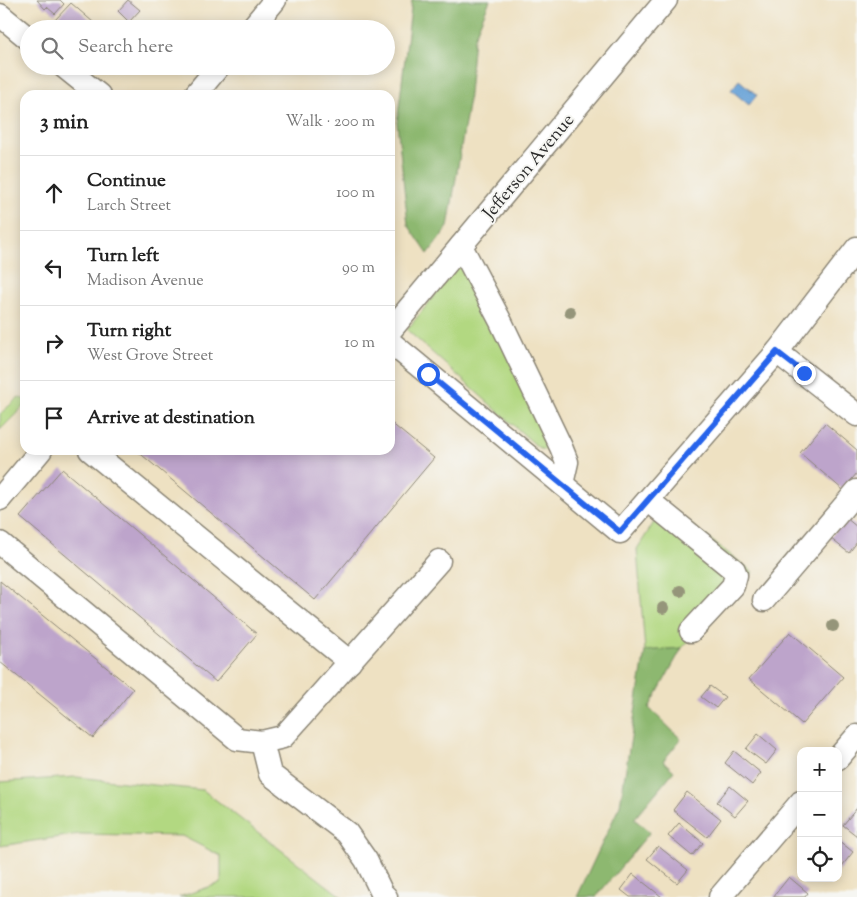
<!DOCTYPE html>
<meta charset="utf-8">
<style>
:root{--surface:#fff;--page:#f6f6f6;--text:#222;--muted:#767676;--line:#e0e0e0}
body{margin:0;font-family:"Sorts Mill Goudy",serif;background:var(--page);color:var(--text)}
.controls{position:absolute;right:15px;bottom:15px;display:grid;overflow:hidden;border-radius:10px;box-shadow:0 2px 12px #0003}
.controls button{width:45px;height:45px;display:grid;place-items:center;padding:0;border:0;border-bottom:1px solid var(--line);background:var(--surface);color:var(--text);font:25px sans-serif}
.stop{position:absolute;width:15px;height:15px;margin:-11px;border:4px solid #2563eb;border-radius:50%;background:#fff}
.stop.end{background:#2563eb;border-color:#fff;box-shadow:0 1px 5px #0008}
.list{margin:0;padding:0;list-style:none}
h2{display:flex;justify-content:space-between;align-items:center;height:65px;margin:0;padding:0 20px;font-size:21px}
h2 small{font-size:16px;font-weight:400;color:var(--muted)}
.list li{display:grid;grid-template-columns:32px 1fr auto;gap:15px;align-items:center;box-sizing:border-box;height:75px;padding:0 20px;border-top:1px solid var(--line)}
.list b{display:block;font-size:19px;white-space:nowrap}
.list p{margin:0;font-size:16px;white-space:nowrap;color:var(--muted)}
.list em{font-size:16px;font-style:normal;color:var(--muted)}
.icon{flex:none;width:28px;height:28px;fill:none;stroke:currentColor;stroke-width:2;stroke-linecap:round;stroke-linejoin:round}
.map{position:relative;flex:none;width:857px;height:897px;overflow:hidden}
.search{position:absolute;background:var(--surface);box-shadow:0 2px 12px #0003;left:20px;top:20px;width:375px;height:55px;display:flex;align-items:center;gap:12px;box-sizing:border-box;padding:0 18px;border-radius:28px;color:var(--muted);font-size:19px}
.panel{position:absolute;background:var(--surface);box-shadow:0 2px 12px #0003;left:20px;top:90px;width:375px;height:365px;border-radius:15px}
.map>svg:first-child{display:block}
</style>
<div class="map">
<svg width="857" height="897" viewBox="0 0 857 897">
<rect width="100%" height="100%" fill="#f6f6f2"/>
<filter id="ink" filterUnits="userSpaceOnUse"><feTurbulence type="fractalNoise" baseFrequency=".02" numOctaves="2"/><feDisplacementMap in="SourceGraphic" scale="10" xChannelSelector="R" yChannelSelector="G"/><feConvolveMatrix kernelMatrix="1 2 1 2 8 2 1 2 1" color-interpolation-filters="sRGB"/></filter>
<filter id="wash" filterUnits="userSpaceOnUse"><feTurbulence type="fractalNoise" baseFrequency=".0096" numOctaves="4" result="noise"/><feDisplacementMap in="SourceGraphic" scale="20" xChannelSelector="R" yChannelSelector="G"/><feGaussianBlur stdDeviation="1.12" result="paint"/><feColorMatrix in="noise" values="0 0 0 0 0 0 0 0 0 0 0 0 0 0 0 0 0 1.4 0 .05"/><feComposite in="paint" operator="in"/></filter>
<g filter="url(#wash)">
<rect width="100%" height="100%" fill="#eee1c2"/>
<g fill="#b2d881" stroke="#6e8256">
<polygon points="463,260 554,451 540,449 407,330"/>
<polygon points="19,397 25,400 25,405 0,430 0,414"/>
<polygon points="665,505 753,572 682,648 645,651 637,549"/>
<polygon points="76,777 203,790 342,897 179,897 221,883 221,856 182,836 80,834 0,846 0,782"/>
</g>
<g fill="#8db86f" stroke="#5c724d">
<polygon points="412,0 490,0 474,38 468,105 448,227 428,254 408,225 397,123"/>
<polygon points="682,648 649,708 681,739 663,761 674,771 634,819 650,832 596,897 577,897 620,805 645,651"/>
</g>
<polygon fill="#67a2d7" stroke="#496681" points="739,80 757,95 749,105 731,90"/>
<g id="blocks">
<g fill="#bda4cb">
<polygon points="37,0 60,0 64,4 55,14 47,7 45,9"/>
<polygon points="128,0 140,10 129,22 118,11"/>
<polygon points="71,3 101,29 63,29 54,21"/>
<polygon points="390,422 434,458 315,600 136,450 390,450"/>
<polygon points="825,423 857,450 857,473 843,490 800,453"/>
<polygon points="62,469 257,634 216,682 20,517"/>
<polygon points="846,518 857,527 857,542 849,553 830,538"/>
<polygon points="0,581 133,689 93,738 0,662"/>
<polygon points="790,632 843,677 802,724 749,679"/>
<polygon points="710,686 725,697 716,708 701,697"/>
<polygon points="758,734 777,750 766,764 746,749"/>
<polygon points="734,751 761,773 752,785 725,763"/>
<polygon points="730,786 748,801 735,816 717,802"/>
<polygon points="687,792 721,819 707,837 673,810"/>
<polygon points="857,808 857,836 843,825"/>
<polygon points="679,823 703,843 692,856 668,836"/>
<polygon points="838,840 853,852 838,871"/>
<polygon points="658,846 688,870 677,883 647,859"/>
<polygon points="633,874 662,897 630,897 621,890"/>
<polygon points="789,877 808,893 805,897 773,897"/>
</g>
</g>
</g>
<g filter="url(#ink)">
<use href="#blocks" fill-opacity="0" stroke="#8c8676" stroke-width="1"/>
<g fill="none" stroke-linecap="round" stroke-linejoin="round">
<defs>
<g id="minor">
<polyline points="0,15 29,39"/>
<polyline points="251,29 275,0"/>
<polyline points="63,66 99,95"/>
<polyline points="195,95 219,66"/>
<polyline points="461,246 501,322 561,447 567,462 562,484"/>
<polyline points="390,331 666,0"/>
<polyline points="390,342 620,532 777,352 857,248"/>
<polyline points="777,352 857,415"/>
<polyline points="90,450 350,662"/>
<polyline points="0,499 41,450"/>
<polyline points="648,500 734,570 736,575 733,586 691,631"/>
<polyline points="0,543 237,739 262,742 283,737 439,561"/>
<polyline points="764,600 857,491"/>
<polyline points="262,742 270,774 347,833 366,860 382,893 386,897"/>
<polyline points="838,758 857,736"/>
<polyline points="720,897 801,802"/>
</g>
</defs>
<use href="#minor" stroke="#8c8676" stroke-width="25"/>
<use href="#minor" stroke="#fff" stroke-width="22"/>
</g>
<g fill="#95957a">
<circle cx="570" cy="312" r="6"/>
<circle cx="680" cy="591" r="6"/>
<circle cx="663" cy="608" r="6"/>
<circle cx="833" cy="626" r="6"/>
</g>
</g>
<g fill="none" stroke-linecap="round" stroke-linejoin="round" filter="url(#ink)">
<polyline stroke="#2563eb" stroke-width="6" points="428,374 620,532 777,352 804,373"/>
</g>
<g text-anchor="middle" stroke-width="4" stroke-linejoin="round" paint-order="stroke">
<g font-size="18" fill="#2b2b2b" stroke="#f6f6f2">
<text transform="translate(528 166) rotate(-50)" y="6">Jefferson Avenue</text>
</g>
</g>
</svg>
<div class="controls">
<button>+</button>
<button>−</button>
<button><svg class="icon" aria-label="locate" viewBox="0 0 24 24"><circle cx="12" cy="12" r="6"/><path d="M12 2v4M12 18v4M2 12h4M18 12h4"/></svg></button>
</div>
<div class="stop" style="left:428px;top:374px"></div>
<div class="stop end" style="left:804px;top:373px"></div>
<div class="search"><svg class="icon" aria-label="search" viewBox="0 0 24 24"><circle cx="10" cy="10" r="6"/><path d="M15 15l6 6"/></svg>Search here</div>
<section class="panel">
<h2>3 min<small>Walk · 200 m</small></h2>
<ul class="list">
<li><svg class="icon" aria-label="ahead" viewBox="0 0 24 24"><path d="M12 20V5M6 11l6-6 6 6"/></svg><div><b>Continue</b><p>Larch Street</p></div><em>100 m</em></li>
<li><svg class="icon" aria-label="left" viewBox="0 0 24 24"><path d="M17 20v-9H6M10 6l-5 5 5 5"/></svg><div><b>Turn left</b><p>Madison Avenue</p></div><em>90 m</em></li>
<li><svg class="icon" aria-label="right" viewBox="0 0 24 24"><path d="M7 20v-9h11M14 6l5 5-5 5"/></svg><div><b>Turn right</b><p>West Grove Street</p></div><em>10 m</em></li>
<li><svg class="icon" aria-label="arrive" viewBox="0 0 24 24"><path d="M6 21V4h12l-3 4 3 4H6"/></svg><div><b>Arrive at destination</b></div></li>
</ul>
</section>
</div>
